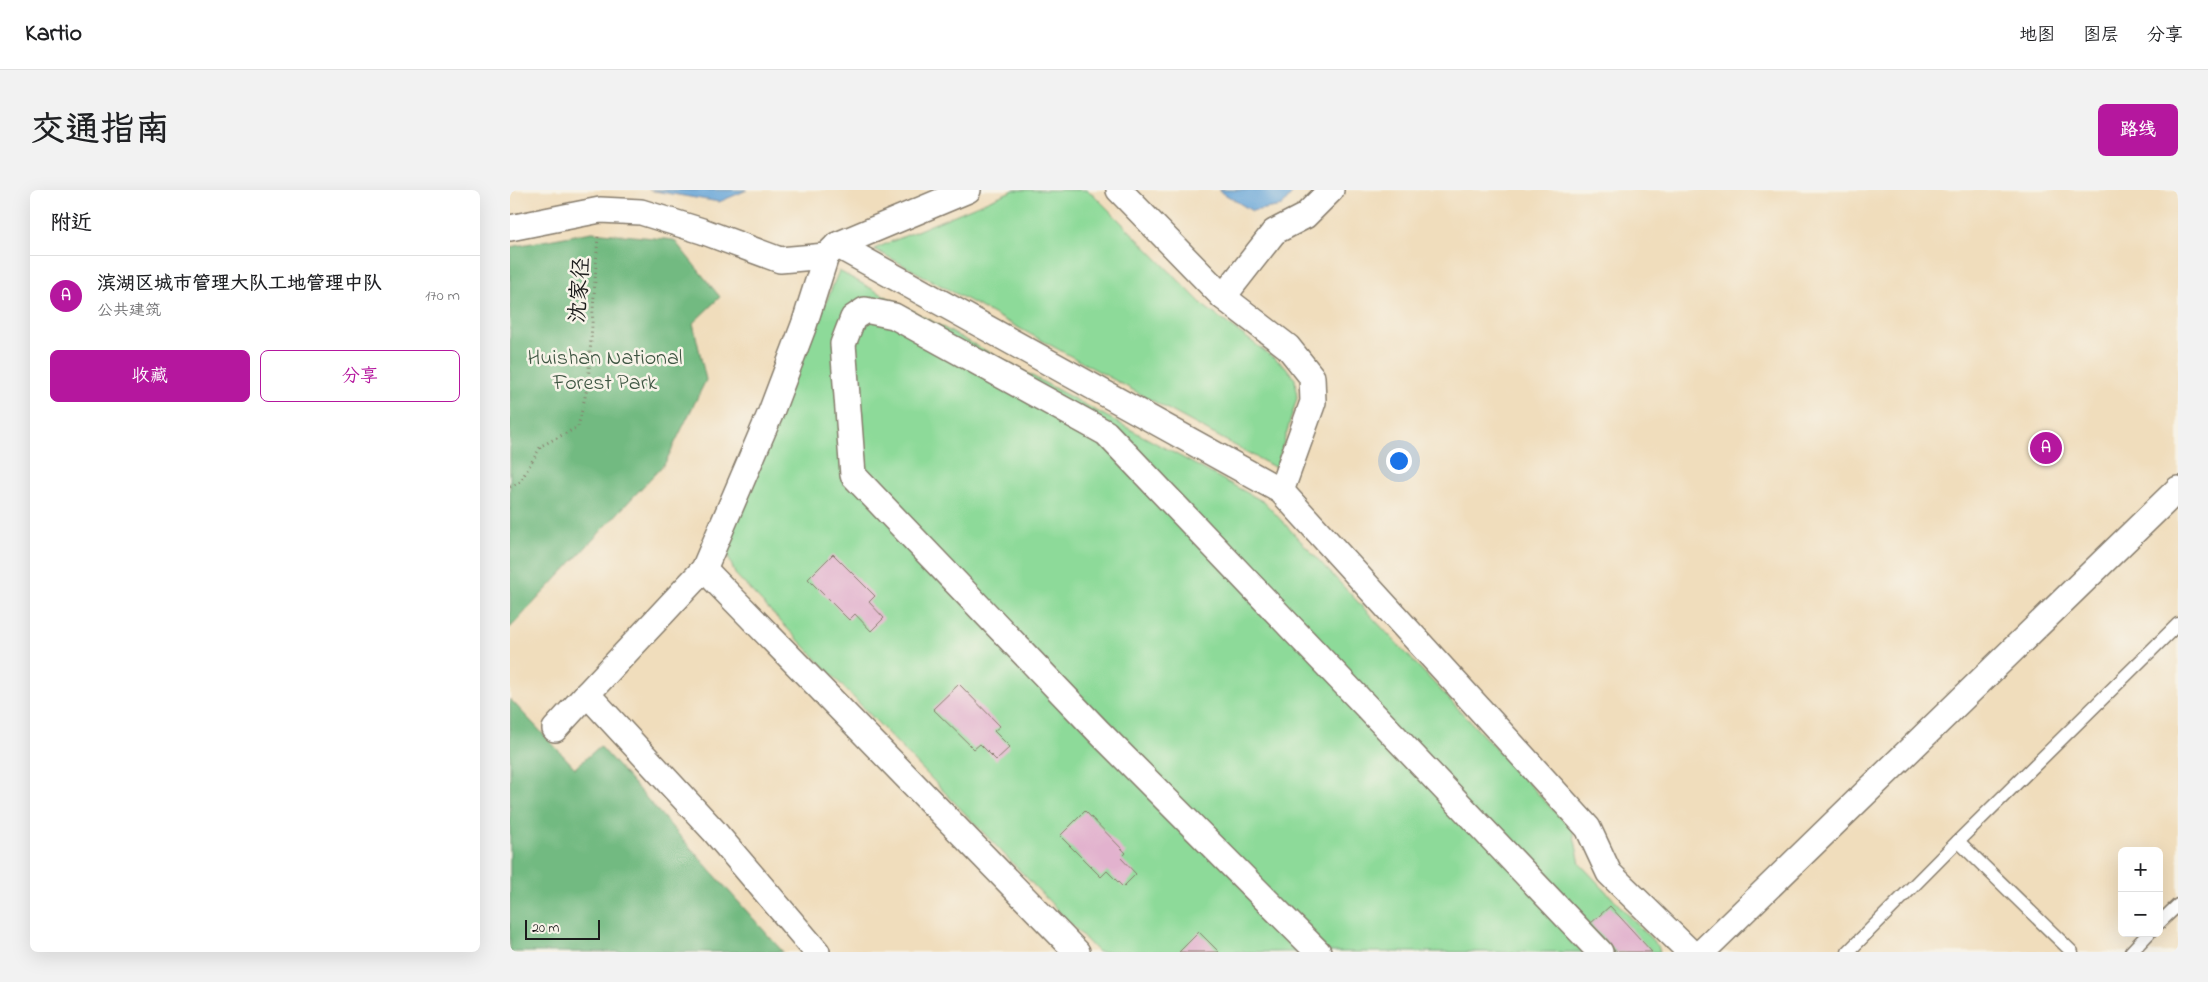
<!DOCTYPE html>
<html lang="zh">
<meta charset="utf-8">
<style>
:root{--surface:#fff;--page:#f2f2f2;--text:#202124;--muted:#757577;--line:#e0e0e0;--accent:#b5179e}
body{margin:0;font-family:"Indie Flower","LXGW WenKai TC",sans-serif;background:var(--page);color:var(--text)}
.controls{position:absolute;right:15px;bottom:15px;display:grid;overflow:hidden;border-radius:8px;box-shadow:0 5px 20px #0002}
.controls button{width:45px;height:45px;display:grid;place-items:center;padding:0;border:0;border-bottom:1px solid var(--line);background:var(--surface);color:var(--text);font:25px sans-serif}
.scale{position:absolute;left:15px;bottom:12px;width:75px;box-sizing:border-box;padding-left:5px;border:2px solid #1c1c1c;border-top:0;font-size:14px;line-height:18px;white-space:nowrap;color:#1c1c1c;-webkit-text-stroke:4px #f7f3e8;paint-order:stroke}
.you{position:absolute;left:888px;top:270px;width:18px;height:18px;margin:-12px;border:4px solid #fff;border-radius:50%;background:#1a73e8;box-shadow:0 0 0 8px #1a73e833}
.badge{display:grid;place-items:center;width:32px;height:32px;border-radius:50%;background:var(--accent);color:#fff;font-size:16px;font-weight:700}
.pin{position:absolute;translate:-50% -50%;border:2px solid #fff;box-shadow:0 1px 5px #0006}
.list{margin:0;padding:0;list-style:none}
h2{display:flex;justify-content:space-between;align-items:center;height:65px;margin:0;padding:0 20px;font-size:21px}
h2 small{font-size:16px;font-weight:400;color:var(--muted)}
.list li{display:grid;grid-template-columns:32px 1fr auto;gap:15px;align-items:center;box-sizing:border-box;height:80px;padding:0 20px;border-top:1px solid var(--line)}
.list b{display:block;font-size:19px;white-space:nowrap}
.list p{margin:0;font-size:16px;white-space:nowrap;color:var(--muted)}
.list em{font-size:16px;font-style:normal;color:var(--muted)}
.actions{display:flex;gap:10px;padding:15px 20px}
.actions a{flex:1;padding:11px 0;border:1px solid var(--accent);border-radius:8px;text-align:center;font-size:18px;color:var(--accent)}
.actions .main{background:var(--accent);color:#fff}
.map{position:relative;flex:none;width:1668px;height:762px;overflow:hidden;border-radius:8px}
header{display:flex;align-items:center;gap:30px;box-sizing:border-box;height:70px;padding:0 25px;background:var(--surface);border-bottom:1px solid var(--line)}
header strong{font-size:24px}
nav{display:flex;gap:28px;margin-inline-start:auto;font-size:18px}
.intro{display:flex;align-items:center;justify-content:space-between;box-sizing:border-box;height:120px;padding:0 30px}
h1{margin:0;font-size:35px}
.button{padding:12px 22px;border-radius:8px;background:var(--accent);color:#fff;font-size:18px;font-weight:700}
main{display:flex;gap:30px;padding:0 30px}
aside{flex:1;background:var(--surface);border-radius:8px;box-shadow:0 5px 20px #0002}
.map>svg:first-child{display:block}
</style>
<header>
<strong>Kartio</strong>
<nav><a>地图</a><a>图层</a><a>分享</a></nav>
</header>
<div class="intro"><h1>交通指南</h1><a class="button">路线</a></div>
<main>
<aside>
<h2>附近<small></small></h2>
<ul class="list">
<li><span class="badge">A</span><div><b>滨湖区城市管理大队工地管理中队</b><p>公共建筑</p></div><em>170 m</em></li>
</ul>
<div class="actions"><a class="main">收藏</a><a>分享</a></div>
</aside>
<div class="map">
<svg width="1668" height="762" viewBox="0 0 1668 762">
<rect width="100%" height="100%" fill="#f7f3e8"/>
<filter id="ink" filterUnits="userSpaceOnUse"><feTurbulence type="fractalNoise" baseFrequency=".02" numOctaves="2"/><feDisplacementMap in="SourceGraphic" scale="10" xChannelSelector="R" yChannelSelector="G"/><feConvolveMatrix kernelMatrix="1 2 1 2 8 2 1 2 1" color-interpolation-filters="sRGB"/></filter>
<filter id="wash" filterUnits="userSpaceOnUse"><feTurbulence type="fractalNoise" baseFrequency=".0096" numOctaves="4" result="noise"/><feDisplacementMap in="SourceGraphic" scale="20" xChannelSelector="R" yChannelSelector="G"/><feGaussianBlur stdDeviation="1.12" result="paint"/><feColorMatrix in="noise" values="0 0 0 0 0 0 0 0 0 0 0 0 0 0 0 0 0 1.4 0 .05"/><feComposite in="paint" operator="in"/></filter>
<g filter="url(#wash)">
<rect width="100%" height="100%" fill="#f0ddbc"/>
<g fill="#8dda99" stroke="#547b5a">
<polygon points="504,0 576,0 583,4 695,117 775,176 785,189 787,208 766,278 364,59"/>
<polygon points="329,81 754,312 1063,641 1070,674 1148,756 1150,762 588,762 225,384 214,355"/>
</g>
<g fill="#72ba81" stroke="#476b4e">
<polygon points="82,42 164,50 210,107 183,133 196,190 155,273 0,438 0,57"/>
<polygon points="0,509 65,578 90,556 273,762 0,762"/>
</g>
<g fill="#66a5d8" stroke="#41607a">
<polygon points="139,0 237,0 209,12"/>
<polygon points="708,0 785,0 772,16 742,21"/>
</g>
<g id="blocks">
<g fill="#e2b2ce">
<polygon points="323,364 365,406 359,412 374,428 361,441 345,424 339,430 298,389"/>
<polygon points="449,494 490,536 484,541 500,557 486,570 470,554 464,559 423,519"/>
<polygon points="575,621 616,663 611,668 626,684 613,697 597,681 591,687 550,646"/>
<polygon points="1100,716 1142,762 1106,762 1080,734"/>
<polygon points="689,742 709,762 669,762"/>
</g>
</g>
</g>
<g filter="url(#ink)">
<use href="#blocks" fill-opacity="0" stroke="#867c6c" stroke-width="1"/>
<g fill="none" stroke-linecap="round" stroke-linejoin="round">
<defs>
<g id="service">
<polyline points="1448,651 1668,434"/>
<polyline points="1649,733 1668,715"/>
<polyline points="1338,762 1448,651 1562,762"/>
<polyline points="1621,762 1639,743"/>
</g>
<g id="minor">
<polyline points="609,0 713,107 778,157 802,187 803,212 771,301"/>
<polyline points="0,38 90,20 131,22 192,41 270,70 316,66 327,55 771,301 1078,638 1099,683 1180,762"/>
<polyline points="327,55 458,0"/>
<polyline points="713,107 764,42 795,26 821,0"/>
<polyline points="194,379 567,762"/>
<polyline points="45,539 77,504"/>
<polyline points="307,762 204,641 77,504 194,379 261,222 294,135 316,66"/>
<polyline points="808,762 588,541 343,285 333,154 343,128 355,120 384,126 596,243 1090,762"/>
<polyline points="1192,762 1668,299"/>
</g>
</defs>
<use href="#service" stroke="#867c6c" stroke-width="15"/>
<use href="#minor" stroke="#867c6c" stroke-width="28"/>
<polyline stroke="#867c6c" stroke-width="3" stroke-dasharray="1 4" stroke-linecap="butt" points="0,297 10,292 31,256 68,237 78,194 88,45"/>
<use href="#service" stroke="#fff" stroke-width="12"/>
<use href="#minor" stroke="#fff" stroke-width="25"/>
</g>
</g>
<g text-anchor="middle" stroke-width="5" stroke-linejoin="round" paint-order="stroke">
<g font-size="22" fill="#1c1c1c" stroke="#f7f3e8">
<text transform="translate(68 100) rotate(-86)" y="8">沈家径</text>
</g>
<g font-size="22" fill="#3e5542" stroke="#f7f3e8">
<text x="95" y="174">Huishan National<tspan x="95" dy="25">Forest Park</tspan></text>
</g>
</g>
</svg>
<div class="controls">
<button>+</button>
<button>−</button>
</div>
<div class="scale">20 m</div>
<div class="you"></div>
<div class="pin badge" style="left:1536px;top:258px">A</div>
</div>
</main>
